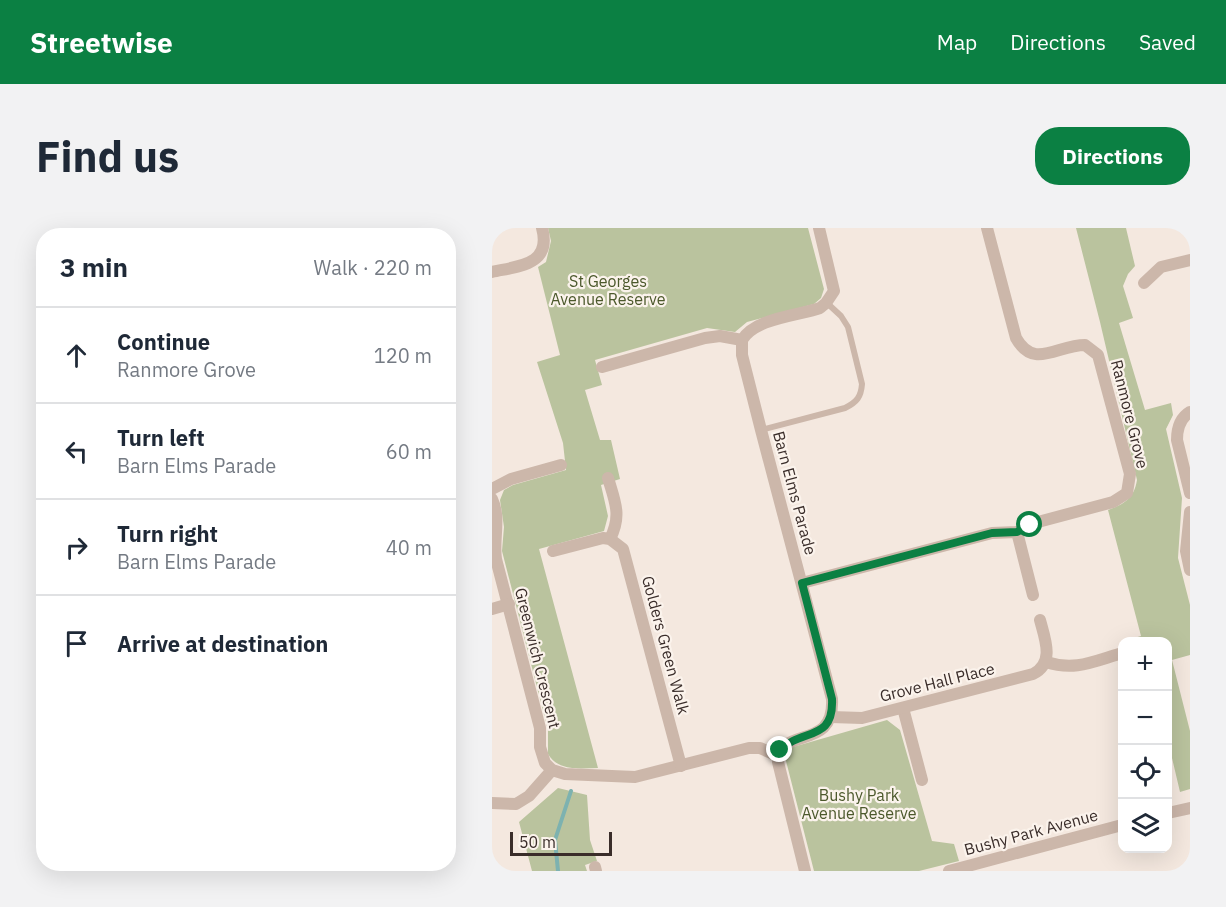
<!DOCTYPE html>
<meta charset="utf-8">
<style>
:root{--surface:#fff;--page:#f2f2f3;--text:#1f2937;--muted:#747a83;--line:#e0e1e3;--accent:#0b8043}
body{margin:0;font-family:"IBM Plex Sans",sans-serif;background:var(--page);color:var(--text)}
.controls{position:absolute;right:18px;bottom:18px;display:grid;overflow:hidden;border-radius:12px;box-shadow:0 6px 24px #0002}
.controls button{width:54px;height:54px;display:grid;place-items:center;padding:0;border:0;border-bottom:2px solid var(--line);background:var(--surface);color:var(--text);font:30px sans-serif}
.scale{position:absolute;left:18px;bottom:15px;width:102px;box-sizing:border-box;padding-left:6px;border:3px solid #3a2d2a;border-top:0;font-size:16px;line-height:21px;white-space:nowrap;color:#3a2d2a;-webkit-text-stroke:4px #fbf3ec;paint-order:stroke}
.stop{position:absolute;width:18px;height:18px;margin:-14px;border:4px solid #0b8043;border-radius:50%;background:#fff}
.stop.end{background:#0b8043;border-color:#fff;box-shadow:0 2px 6px #0008}
.list{margin:0;padding:0;list-style:none}
h2{display:flex;justify-content:space-between;align-items:center;height:78px;margin:0;padding:0 24px;font-size:26px}
h2 small{font-size:20px;font-weight:400;color:var(--muted)}
.list li{display:grid;grid-template-columns:39px 1fr auto;gap:18px;align-items:center;box-sizing:border-box;height:96px;padding:0 24px;border-top:2px solid var(--line)}
.list b{display:block;font-size:22px;white-space:nowrap}
.list p{margin:0;font-size:20px;white-space:nowrap;color:var(--muted)}
.list em{font-size:20px;font-style:normal;color:var(--muted)}
.icon{flex:none;width:33px;height:33px;fill:none;stroke:currentColor;stroke-width:2;stroke-linecap:round;stroke-linejoin:round}
.map{position:relative;flex:none;width:698px;height:643px;overflow:hidden;border-radius:24px}
header{display:flex;align-items:center;gap:36px;box-sizing:border-box;height:84px;padding:0 30px;background:var(--accent);color:#fff}
header strong{font-size:28px}
nav{display:flex;gap:33px;margin-inline-start:auto;font-size:21px}
.intro{display:flex;align-items:center;justify-content:space-between;box-sizing:border-box;height:144px;padding:0 36px}
h1{margin:0;font-size:42px}
.button{padding:15px 27px;border-radius:24px;background:var(--accent);color:#fff;font-size:21px;font-weight:700}
main{display:flex;gap:36px;padding:0 36px}
aside{flex:1;background:var(--surface);border-radius:24px;box-shadow:0 6px 24px #0002}
.map>svg:first-child{display:block}
</style>
<header>
<strong>Streetwise</strong>
<nav><a>Map</a><a>Directions</a><a>Saved</a></nav>
</header>
<div class="intro"><h1>Find us</h1><a class="button">Directions</a></div>
<main>
<aside>
<h2>3 min<small>Walk · 220 m</small></h2>
<ul class="list">
<li><svg class="icon" aria-label="ahead" viewBox="0 0 24 24"><path d="M12 20V5M6 11l6-6 6 6"/></svg><div><b>Continue</b><p>Ranmore Grove</p></div><em>120 m</em></li>
<li><svg class="icon" aria-label="left" viewBox="0 0 24 24"><path d="M17 20v-9H6M10 6l-5 5 5 5"/></svg><div><b>Turn left</b><p>Barn Elms Parade</p></div><em>60 m</em></li>
<li><svg class="icon" aria-label="right" viewBox="0 0 24 24"><path d="M7 20v-9h11M14 6l5 5-5 5"/></svg><div><b>Turn right</b><p>Barn Elms Parade</p></div><em>40 m</em></li>
<li><svg class="icon" aria-label="arrive" viewBox="0 0 24 24"><path d="M6 21V4h12l-3 4 3 4H6"/></svg><div><b>Arrive at destination</b></div></li>
</ul>
</aside>
<div class="map">
<svg width="698" height="643" viewBox="0 0 698 643">
<rect width="100%" height="100%" fill="#f4e8df"/>
<g fill="#bac39e">
<path d="M56 0H316L332 61 329 70 322 76 255 94 243 104 215 100 103 132 110 157 93 162 108 212H119L128 251 109 257 116 288 112 303 47 321 106 540C88 540 67 544 56 526V502L10 323 12 299 8 272 12 262 21 257 74 242 71 215 45 134 68 127 46 39 54 34 59 13Z"/>
<path d="M584 0H634L643 38 636 46 631 58 641 90 627 95 653 182 679 175 681 187 674 201 690 270 686 330 698 377V427L680 432 698 503V561L688 564 676 513V413H632L649 408 616 282C633 276 642 270 645 252L608 94Z"/>
<polygon points="395,492 408,502 440,613 462,616 467,633 427,643 322,643 293,529 301,519"/>
<polygon points="66,560 95,567 98,612 105,633 93,637 95,643 40,643 27,594"/>
</g>
<g fill="none" stroke-linecap="round" stroke-linejoin="round">
<polyline stroke="#7db2b0" stroke-width="4" points="66,643 63,612 79,563"/>
<path stroke="#ccb7aa" stroke-width="6" d="M269 202 353 180C365 174 369 169 370 156L356 99 349 88 335 75"/>
<g stroke="#ccb7aa" stroke-width="12">
<path d="M0 44C27 38 60 37 50 0"/>
<polyline points="652,55 669,39 698,32"/>
<path d="M250 112V127L269 202 340 471C343 524 287 497 286 534L313 643"/>
<path d="M110 139 213 110 228 108 250 112C263 90 305 88 328 80L334 75 342 63 327 0"/>
<path d="M698 184C688 190 685 201 685 212L698 265"/>
<path d="M116 250C123 274 130 287 118 311"/>
<polyline points="0,261 19,251 69,237"/>
<path d="M0 271C9 290 1 311 4 331L48 500V519L53 535 60 542 73 546 143 549 257 520H268L286 528"/>
<polyline points="698,284 694,323 698,342"/>
<polyline points="525,304 541,367"/>
<polyline points="61,323 111,310 118,311 131,321 189,538"/>
<path d="M310 355 500 305 525 304 546 294 621 274 635 265 638 246 606 127 593 117C565 117 542 142 524 110L495 0"/>
<polyline points="0,381 17,376"/>
<path d="M554 434C582 443 600 434 627 426"/>
<polyline points="411,480 430,552"/>
<path d="M339 489 370 490 541 446C563 435 553 411 548 392"/>
<polyline points="0,575 24,576 37,568 60,542"/>
<polyline points="676,585 698,580"/>
<polyline points="103,639 104,643"/>
<polyline points="457,643 630,597"/>
</g>
</g>
<g fill="none" stroke-linecap="round" stroke-linejoin="round">
<path stroke="#0b8043" stroke-width="8" d="M288 522C310 500 342 514 340 471L310 355 500 305 525 304 538 297"/>
</g>
<g text-anchor="middle" stroke-width="4.5" stroke-linejoin="round" paint-order="stroke">
<g font-size="16" fill="#4c592c" stroke="#fbf3ec">
<text x="116" y="59">St Georges<tspan x="116" dy="18">Avenue Reserve</tspan></text>
<text x="367" y="573">Bushy Park<tspan x="367" dy="18">Avenue Reserve</tspan></text>
</g>
<g font-size="16" fill="#3a2d2a" stroke="#fbf3ec">
<text transform="translate(638 186) rotate(76)" y="6">Ranmore Grove</text>
<text transform="translate(303 265) rotate(75)" y="6">Barn Elms Parade</text>
<text transform="translate(174 417) rotate(75)" y="6">Golders Green Walk</text>
<text transform="translate(46 430) rotate(76)" y="6">Greenwich Crescent</text>
<text transform="translate(445 454) rotate(-14)" y="6">Grove Hall Place</text>
<text transform="translate(539 604) rotate(-15)" y="6">Bushy Park Avenue</text>
</g>
</g>
</svg>
<div class="controls">
<button>+</button>
<button>−</button>
<button><svg class="icon" aria-label="locate" viewBox="0 0 24 24"><circle cx="12" cy="12" r="6"/><path d="M12 2v4M12 18v4M2 12h4M18 12h4"/></svg></button>
<button><svg class="icon" aria-label="layers" viewBox="0 0 24 24"><path d="M12 4l9 5-9 5-9-5zM3 14l9 5 9-5"/></svg></button>
</div>
<div class="scale">50 m</div>
<div class="stop" style="left:538px;top:297px"></div>
<div class="stop end" style="left:288px;top:522px"></div>
</div>
</main>
